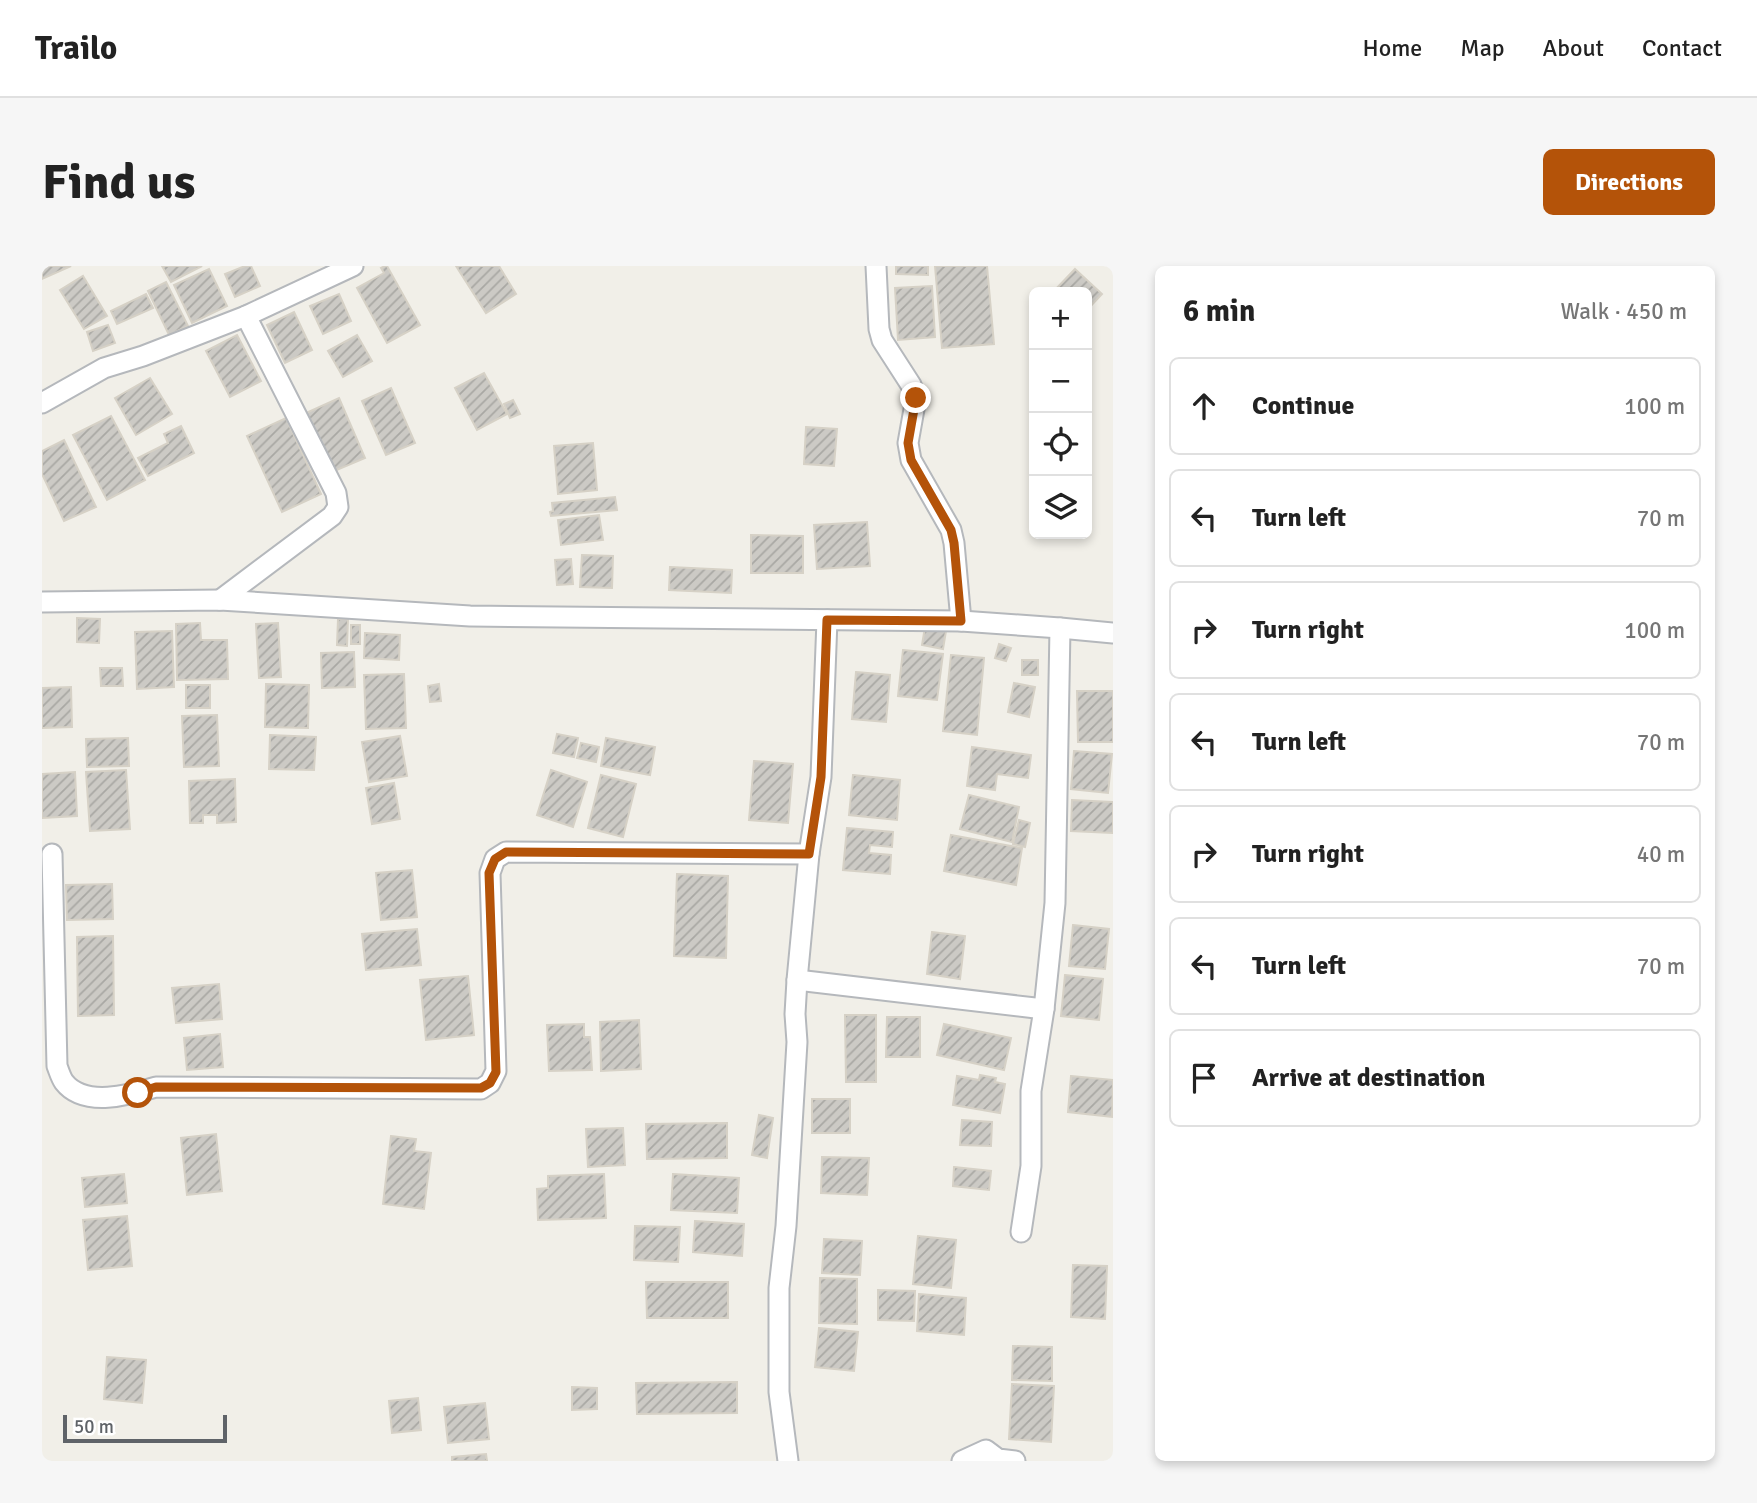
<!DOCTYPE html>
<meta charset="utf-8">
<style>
:root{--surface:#fff;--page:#f6f6f6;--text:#222;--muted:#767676;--line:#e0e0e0;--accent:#b45309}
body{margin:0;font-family:Signika,sans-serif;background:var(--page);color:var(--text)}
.controls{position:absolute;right:21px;top:21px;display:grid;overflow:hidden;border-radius:10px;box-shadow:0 4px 10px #0003}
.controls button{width:63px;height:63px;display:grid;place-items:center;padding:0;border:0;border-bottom:2px solid var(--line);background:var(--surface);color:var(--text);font:35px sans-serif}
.scale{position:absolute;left:21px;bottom:18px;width:164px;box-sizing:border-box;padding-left:7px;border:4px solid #5f6368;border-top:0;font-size:19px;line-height:24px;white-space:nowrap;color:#5f6368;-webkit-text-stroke:5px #fff;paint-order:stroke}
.stop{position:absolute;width:21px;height:21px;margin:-16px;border:5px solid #b45309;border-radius:50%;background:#fff}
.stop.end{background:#b45309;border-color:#fff;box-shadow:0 2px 7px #0008}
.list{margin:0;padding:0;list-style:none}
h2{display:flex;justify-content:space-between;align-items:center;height:91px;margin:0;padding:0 28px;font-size:30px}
h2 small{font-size:23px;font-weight:400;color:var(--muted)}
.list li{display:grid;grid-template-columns:46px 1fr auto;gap:21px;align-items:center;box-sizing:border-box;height:98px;margin:0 14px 14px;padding:0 14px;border:2px solid var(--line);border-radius:10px}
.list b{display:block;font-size:26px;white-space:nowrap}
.list em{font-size:23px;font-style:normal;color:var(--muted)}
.icon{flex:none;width:38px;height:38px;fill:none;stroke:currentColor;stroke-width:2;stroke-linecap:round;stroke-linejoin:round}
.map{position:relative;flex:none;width:1071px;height:1195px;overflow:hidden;border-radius:10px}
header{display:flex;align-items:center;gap:42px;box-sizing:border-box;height:98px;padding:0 35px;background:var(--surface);border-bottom:2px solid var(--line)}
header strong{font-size:33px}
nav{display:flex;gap:38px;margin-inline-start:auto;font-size:24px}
.intro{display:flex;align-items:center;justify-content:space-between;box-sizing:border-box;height:168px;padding:0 42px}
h1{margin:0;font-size:49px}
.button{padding:18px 32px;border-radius:10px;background:var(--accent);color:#fff;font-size:24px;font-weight:700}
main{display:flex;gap:42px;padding:0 42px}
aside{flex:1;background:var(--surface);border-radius:10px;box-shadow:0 4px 10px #0003}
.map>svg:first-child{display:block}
</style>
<header>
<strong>Trailo</strong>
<nav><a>Home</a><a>Map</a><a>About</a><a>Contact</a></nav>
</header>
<div class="intro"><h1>Find us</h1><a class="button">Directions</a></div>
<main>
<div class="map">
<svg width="1071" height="1195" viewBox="0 0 1071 1195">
<defs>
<pattern id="building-hatch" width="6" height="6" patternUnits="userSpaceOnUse" patternTransform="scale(1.75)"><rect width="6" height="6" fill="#cccac5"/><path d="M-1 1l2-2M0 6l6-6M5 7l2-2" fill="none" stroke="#a9a8a4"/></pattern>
</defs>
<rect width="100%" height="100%" fill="#f1efe8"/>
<g fill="url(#building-hatch)" stroke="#d6d1c6" stroke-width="2">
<polygon points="0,0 29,0 0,13"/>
<polygon points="120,0 160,0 129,16"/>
<polygon points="203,0 209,0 218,20 193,31 183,8"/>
<polygon points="343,0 345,0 378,59 345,77 315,22 342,7 339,2"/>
<polygon points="414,0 457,0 474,28 444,47"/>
<polygon points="854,0 886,0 886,9 854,8"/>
<polygon points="893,0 945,0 952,78 900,82"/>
<polygon points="167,3 185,40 150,57 132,19"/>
<polygon points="1033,3 1060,28 1045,44 1045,26 1011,26"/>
<polygon points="41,10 65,50 42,63 18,24"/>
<polygon points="124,16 146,60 127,69 106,25"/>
<polygon points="890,20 893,71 856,74 853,22"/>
<polygon points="104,28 111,42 75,58 69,45"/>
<polygon points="297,28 309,55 281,68 268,40"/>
<polygon points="252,46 270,84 243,97 225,59"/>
<polygon points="66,59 73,77 51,85 45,66"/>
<polygon points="195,69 219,115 188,131 164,85"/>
<polygon points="315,69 330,95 301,111 286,85"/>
<polygon points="442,107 465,148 435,164 413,122"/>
<polygon points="108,112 130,148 94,169 73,132"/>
<polygon points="349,122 373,177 344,189 320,135"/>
<polygon points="297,132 323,192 290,206 264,147"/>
<polygon points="471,134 478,148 468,152 462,138"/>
<polygon points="69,150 103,214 65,234 31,169"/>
<polygon points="244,152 279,228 240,246 205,170"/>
<polygon points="139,160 152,187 106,210 96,192 126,177 122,168"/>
<polygon points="764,161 795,163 792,200 762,198"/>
<polygon points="22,174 54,241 22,255 0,208 0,185"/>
<polygon points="551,177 555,224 516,228 512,180"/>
<polygon points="573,231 575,244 509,250 508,246 511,245 510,237"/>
<polygon points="557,249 561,274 519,279 516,254"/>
<polygon points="825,256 828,300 775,303 772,259"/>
<polygon points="709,269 761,270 761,307 709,307"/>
<polygon points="540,289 571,290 570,322 538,321"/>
<polygon points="529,293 531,318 515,319 513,294"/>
<polygon points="628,301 690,304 689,327 627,324"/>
<polygon points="35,352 58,353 57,377 35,376"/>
<polygon points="296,353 306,353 305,380 295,379"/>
<polygon points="158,357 159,374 185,374 186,413 135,414 134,358"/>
<polygon points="236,357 239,411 217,412 214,358"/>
<rect x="309" y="359" width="9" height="19"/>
<polygon points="883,361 904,365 901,383 880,379"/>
<polygon points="130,365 132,421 95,423 93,366"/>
<polygon points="323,367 358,369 357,394 322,392"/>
<polygon points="957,378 969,382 964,395 953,392"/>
<polygon points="861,384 901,388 895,434 856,430"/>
<polygon points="312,386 313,421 280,422 279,387"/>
<polygon points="909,389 942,392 935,469 901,465"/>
<rect x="980" y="394" width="16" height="15"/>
<polygon points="58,402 80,402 81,420 59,420"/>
<polygon points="814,406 848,409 844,456 810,453"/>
<polygon points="362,408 364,462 324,463 322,409"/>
<polygon points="972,417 993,421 987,451 966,446"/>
<polygon points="224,418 267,419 266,462 223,461"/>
<polygon points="397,418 399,435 388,436 386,420"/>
<rect x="144" y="419" width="24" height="23"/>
<polygon points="29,421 30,461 0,462 0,422"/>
<polygon points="1035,425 1071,425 1071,476 1036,476"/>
<polygon points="175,449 177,500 142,501 140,450"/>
<polygon points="515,468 536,472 532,491 511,487"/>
<polygon points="228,469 274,471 272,504 227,503"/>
<polygon points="358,470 365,510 327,516 320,476"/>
<polygon points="86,472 87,500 45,501 44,473"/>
<polygon points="564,472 613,481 608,509 559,500"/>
<polygon points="539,477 557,481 554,496 535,492"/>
<polygon points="930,481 989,489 986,512 955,508 953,524 925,520"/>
<polygon points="1032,485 1070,488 1066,527 1029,523"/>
<polygon points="712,495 751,498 746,557 707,554"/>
<polygon points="84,504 88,563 48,565 44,506"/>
<polygon points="509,504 545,516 531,561 495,549"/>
<polygon points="33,506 35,550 0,552 0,508"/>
<polygon points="559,509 594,518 581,571 546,562"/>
<polygon points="811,509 858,514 855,554 807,549"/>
<polygon points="193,513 194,556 175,557 175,549 161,549 161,557 148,557 147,515"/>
<polygon points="352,517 358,553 330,558 324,522"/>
<polygon points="927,529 977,541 970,576 918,563"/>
<polygon points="1030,534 1071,536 1071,567 1029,565"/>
<polygon points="977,554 988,557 983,581 971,578"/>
<polygon points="805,562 851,566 850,581 828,579 827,587 849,589 848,608 801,604"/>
<polygon points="909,569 980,582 974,619 902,605"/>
<polygon points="370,604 375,651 339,654 334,607"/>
<polygon points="635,608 686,610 684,692 632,690"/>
<polygon points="70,618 71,653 25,654 24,619"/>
<polygon points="1031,659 1067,663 1063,703 1027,700"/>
<polygon points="375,663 379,699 324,704 320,668"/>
<polygon points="890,666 923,670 918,713 885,708"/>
<polygon points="71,670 72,749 36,750 35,671"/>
<polygon points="1023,709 1061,713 1057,754 1019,750"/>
<polygon points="426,710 432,769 384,774 378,714"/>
<polygon points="177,718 180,753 134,757 130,722"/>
<polygon points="803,749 834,749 834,816 804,816"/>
<polygon points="845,751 878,751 878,791 844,791"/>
<polygon points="597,754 599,803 559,805 558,756"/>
<polygon points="542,758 542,771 548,771 550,804 507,805 505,759"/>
<polygon points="902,758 969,772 962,804 895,789"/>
<polygon points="178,768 181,801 145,804 142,772"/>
<polygon points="938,809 954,812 953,816 963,818 958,847 911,839 915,810 937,814"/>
<polygon points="1029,810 1071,814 1070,851 1026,846"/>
<rect x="770" y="833" width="38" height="34"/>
<polygon points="717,849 731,852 725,892 710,889"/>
<polygon points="920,854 950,856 949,880 918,879"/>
<polygon points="685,857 685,892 605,893 604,858"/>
<polygon points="581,862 583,899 546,901 544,863"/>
<polygon points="174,868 180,925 145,929 139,872"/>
<polygon points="349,870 374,873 372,885 389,887 382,943 341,938"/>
<polygon points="780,891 827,892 825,929 779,927"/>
<polygon points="912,901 949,905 947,924 911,920"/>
<polygon points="82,908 85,937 43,941 40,912"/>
<polygon points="562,908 564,952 496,954 495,923 506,922 506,910"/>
<polygon points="631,908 697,912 695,947 629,944"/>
<polygon points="85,950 90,1000 46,1004 41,954"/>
<polygon points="653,955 702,958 700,990 651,986"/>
<polygon points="593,960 638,961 636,996 592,994"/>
<polygon points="876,970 914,974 909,1022 871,1018"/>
<polygon points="782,973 820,975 818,1009 780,1007"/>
<polygon points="1031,999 1065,1000 1063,1053 1029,1051"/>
<polygon points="778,1012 815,1013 815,1058 777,1057"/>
<polygon points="604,1016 686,1016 686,1052 605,1052"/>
<polygon points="836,1024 873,1025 872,1055 836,1054"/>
<polygon points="877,1028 924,1032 922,1069 875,1065"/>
<polygon points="777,1062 816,1066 812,1105 773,1101"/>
<polygon points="971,1080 1010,1081 1010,1115 970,1114"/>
<polygon points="65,1091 104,1094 100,1137 62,1133"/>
<polygon points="695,1116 695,1147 595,1148 594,1117"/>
<polygon points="970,1118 1012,1120 1009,1176 967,1173"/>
<polygon points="530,1121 555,1122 555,1143 530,1144"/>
<polygon points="376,1132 379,1164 350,1167 347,1135"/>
<polygon points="443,1137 447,1173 406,1177 402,1141"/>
<polygon points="444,1188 445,1195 410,1195 410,1191"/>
</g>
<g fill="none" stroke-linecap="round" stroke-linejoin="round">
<defs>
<g id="minor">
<polyline points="834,0 837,63 840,74 869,119 874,132 866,177 869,194 909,264 912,277 919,355"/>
<polyline points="0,137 62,102 101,90 204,50 311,0"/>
<polyline points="178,334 290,250 296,241 294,227 204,50"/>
<polyline points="0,336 178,334 428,350 919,355 1018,362 1071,367"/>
<path d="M10 588 15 800C17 805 19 812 22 816 42 842 88 829 114 821L439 823 448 817 454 805 448 607 453 593 464 586 767 588"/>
<polyline points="755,714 1002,743"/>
<polyline points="979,966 989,900 989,825 1002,743 1013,637 1018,362"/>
<polyline points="746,1195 737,1126 737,1022 744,960 755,776 753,748 755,714 767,588 779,511 785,354"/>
<polyline points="920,1195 944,1184 956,1193 973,1195"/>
</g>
</defs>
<use href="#minor" stroke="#b5b8bc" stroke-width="23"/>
<use href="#minor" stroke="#fff" stroke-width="19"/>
</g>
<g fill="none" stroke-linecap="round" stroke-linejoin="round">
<polyline stroke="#b45309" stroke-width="9" points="96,827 114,821 439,822 448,817 454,806 447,607 453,593 464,586 767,588 779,511 785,354 919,355 912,277 909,264 869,194 866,177 874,132"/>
</g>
</svg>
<div class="controls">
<button>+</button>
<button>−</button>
<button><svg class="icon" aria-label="locate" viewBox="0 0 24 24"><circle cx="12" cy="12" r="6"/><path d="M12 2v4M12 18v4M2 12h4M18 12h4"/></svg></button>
<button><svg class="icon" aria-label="layers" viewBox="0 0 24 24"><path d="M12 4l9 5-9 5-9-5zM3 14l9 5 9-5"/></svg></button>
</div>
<div class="scale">50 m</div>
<div class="stop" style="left:96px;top:827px"></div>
<div class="stop end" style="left:874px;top:132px"></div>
</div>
<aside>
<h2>6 min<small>Walk · 450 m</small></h2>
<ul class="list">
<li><svg class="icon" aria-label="ahead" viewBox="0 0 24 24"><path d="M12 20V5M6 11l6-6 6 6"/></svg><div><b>Continue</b></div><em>100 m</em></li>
<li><svg class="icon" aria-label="left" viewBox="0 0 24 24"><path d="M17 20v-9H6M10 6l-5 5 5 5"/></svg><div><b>Turn left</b></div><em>70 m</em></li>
<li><svg class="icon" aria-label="right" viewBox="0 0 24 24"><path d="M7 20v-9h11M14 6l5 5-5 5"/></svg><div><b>Turn right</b></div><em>100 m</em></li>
<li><svg class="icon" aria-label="left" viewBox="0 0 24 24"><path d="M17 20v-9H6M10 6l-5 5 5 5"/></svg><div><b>Turn left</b></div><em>70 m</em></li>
<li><svg class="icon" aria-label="right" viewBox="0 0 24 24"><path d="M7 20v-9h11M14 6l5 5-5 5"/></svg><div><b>Turn right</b></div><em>40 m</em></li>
<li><svg class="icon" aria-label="left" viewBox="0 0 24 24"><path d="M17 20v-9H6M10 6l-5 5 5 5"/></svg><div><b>Turn left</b></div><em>70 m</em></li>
<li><svg class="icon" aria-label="arrive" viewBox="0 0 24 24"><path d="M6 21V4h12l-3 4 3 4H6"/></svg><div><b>Arrive at destination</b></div></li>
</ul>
</aside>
</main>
